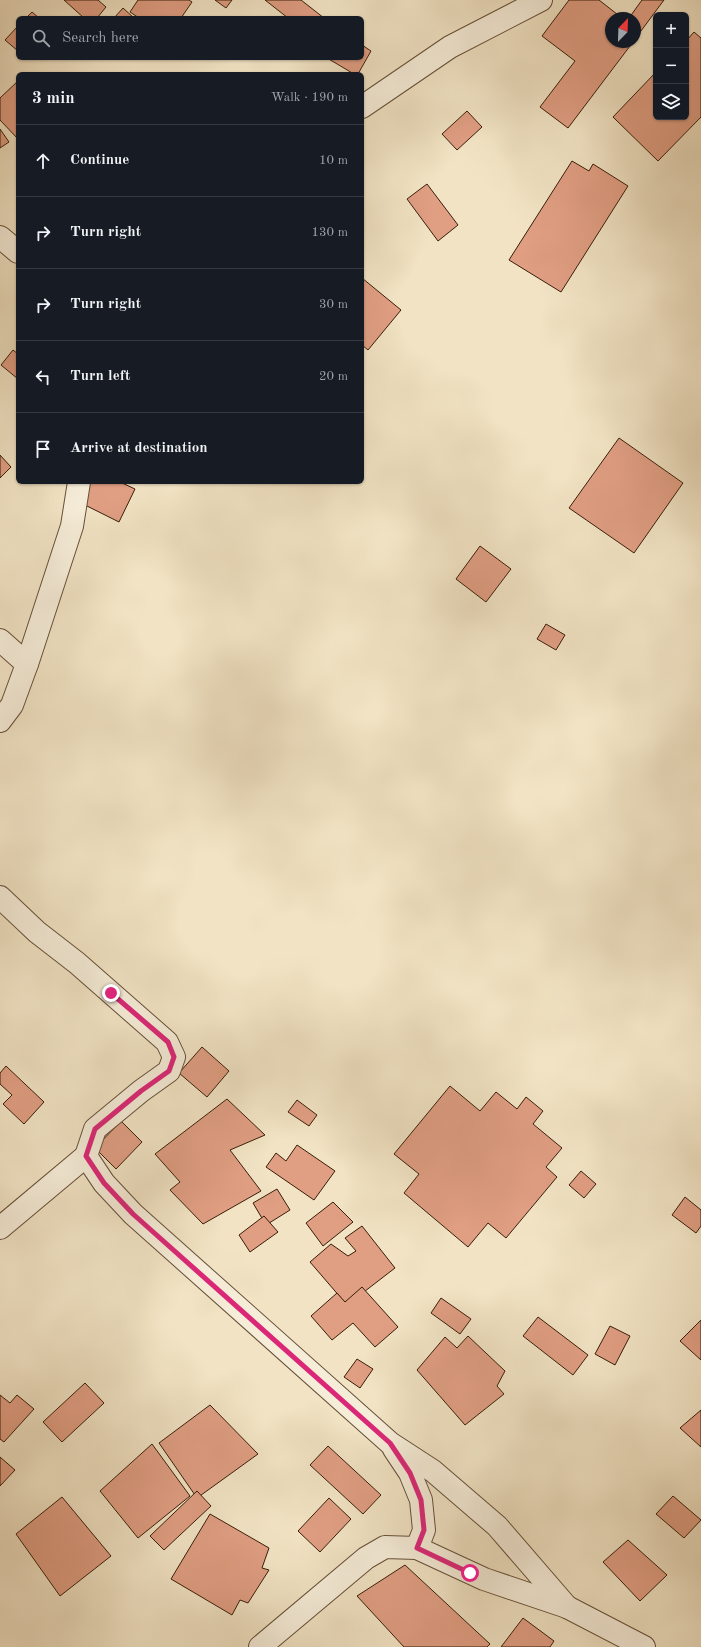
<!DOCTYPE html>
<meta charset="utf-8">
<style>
:root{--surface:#171b24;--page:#242831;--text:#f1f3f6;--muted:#9ea1a6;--line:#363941}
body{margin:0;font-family:"Old Standard TT",serif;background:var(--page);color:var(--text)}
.controls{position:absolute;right:12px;top:12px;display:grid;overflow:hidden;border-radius:6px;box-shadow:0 1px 3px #0004}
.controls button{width:36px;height:36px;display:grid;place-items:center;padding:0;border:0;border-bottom:1px solid var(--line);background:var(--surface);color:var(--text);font:20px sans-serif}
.compass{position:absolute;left:605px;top:12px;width:36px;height:36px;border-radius:50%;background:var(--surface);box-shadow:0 1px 3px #0004;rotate:23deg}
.stop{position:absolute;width:12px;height:12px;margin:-9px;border:3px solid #db2777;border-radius:50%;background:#fff}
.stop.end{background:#db2777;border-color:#fff;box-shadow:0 1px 4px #0008}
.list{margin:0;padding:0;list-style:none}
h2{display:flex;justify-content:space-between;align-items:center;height:52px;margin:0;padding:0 16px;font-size:17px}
h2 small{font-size:13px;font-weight:400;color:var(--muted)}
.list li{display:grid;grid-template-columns:26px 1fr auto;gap:12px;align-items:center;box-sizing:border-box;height:72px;padding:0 16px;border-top:1px solid var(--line)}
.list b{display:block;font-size:15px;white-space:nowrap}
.list em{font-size:13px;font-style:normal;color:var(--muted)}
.icon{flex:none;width:22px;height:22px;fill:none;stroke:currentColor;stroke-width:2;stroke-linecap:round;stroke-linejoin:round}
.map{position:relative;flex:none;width:701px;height:1647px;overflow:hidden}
.search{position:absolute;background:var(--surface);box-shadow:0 1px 3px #0004;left:16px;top:16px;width:348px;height:44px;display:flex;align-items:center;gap:10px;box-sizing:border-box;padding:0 14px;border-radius:6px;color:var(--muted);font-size:15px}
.panel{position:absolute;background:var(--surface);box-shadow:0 1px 3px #0004;left:16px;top:72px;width:348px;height:412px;border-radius:6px}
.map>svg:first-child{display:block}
</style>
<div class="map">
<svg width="701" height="1647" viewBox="0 0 701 1647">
<rect width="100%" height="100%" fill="#f1e3c4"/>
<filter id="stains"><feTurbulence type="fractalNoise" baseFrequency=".005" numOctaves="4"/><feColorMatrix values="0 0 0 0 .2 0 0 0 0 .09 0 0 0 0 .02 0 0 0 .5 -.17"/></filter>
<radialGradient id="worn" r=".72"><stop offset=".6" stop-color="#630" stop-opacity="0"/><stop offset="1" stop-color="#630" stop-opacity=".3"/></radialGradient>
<g fill="#e09e83" stroke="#381e08">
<polygon points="64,0 98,0 106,7 97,18 84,18"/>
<polygon points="138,0 189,0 192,2 181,18 139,18 130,12"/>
<polygon points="215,0 232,0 226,8"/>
<polygon points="265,0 301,0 324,18 288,18"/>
<polygon points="569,0 599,0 622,18 611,18 611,42 633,42 568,128 540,107 575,61 542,36"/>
<polygon points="642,0 664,0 635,39 635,18 629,18"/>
<polygon points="123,8 134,18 114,18"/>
<polygon points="32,12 39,18 26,18"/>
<polygon points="18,26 18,51 5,40"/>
<polygon points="694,32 701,38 701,117 658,161 613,117 656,72 656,117 686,117 686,41"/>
<polygon points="362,45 371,51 358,74 354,74 327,58 362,58"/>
<polygon points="18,81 18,139 0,120 0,98"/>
<polygon points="467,111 482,127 457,150 442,134"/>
<polygon points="0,129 9,142 0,148"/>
<polygon points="572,161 589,171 593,164 628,186 561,292 509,260"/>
<polygon points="427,184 458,225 438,241 407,199"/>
<polygon points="362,278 401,310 368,350 362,345"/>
<polygon points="13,350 18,354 18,379 1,365"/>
<polygon points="619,438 683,483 634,553 569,508"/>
<polygon points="0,455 11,467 0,478"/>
<polygon points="81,482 120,482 135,489 119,522 73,499"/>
<polygon points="480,546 511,569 486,602 456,579"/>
<polygon points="546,624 565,635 556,650 537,639"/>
<polygon points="202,1047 229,1071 207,1097 179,1073"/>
<polygon points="6,1066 44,1102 24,1124 3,1104 12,1095 0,1084 0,1073"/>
<polygon points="450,1086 480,1111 496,1092 517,1109 526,1097 543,1111 533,1124 562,1148 546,1167 557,1177 506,1238 488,1223 468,1247 404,1193 419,1174 394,1154"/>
<polygon points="227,1099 265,1135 230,1150 261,1191 203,1224 170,1190 180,1182 155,1154"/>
<polygon points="297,1100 317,1115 309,1126 288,1112"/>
<polygon points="121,1121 142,1142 116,1169 95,1148"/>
<polygon points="297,1145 335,1171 314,1200 266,1167 276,1153 286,1161"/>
<polygon points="581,1171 596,1184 584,1198 569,1185"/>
<polygon points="277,1189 290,1210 266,1225 253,1203"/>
<polygon points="685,1197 701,1210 701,1226 696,1233 672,1215"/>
<polygon points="333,1202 353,1222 323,1246 306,1223"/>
<polygon points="264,1216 278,1232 250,1252 239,1235"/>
<polygon points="362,1226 395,1268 347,1305 310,1262 331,1244 348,1256 356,1251 345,1238"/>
<polygon points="362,1287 398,1327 375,1347 353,1323 332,1340 311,1316 337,1293 345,1302"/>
<polygon points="441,1298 471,1319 460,1334 431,1313"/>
<polygon points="538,1317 588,1355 573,1375 523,1336"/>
<polygon points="701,1320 701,1360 680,1341"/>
<polygon points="610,1326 630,1336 615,1365 595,1354"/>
<polygon points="468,1336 505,1371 497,1386 504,1394 465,1425 417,1370 445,1337 457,1348"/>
<polygon points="357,1359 373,1369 360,1388 344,1377"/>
<polygon points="85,1383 104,1403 62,1442 43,1422"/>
<polygon points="0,1395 10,1403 17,1395 34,1409 4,1442 0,1439"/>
<polygon points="210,1405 258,1454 197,1498 159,1443"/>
<polygon points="701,1410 701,1447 680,1428"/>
<polygon points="152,1444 190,1496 138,1538 100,1491"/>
<polygon points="328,1446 381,1495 363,1514 310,1465"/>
<polygon points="0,1457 15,1470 0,1486"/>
<polygon points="197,1491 211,1506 164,1550 150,1536"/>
<polygon points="673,1496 701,1520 684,1538 656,1514"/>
<polygon points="62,1497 111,1556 60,1596 16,1534"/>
<polygon points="329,1498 351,1519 320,1552 298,1531"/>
<polygon points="210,1514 269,1548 262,1568 269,1570 248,1603 240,1600 232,1615 171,1579"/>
<polygon points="628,1540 667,1575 640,1601 603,1562"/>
<polygon points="405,1565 490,1644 487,1647 404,1647 357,1596"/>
<polygon points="523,1618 554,1641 550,1647 501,1647"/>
</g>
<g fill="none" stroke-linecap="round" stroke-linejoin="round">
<defs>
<g id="minor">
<polyline points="362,107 450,47 541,0"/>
<polyline points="0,237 18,252"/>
<polyline points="0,640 27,664"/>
<polyline points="0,721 12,705 27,664 72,526 79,482"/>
<polyline points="0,897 37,932 77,963 167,1042 174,1057 169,1071 141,1091 95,1129 86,1156 104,1183 133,1214 390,1443 433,1471 497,1526 567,1607"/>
<polyline points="0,1228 86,1156"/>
<polyline points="394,1449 410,1473 421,1500 424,1530 417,1548"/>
<polyline points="260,1647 366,1558 385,1547 417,1548 484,1579 567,1607 644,1647"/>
</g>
</defs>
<use href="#minor" stroke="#664f37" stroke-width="24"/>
<use href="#minor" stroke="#f6edd9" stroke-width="22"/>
</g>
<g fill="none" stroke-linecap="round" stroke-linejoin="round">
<polyline stroke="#db2777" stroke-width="5" points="111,993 168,1042 174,1057 169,1071 141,1091 95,1129 86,1156 104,1183 133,1214 390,1443 410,1473 421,1500 424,1530 417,1548 470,1573"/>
</g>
<rect width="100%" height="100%" filter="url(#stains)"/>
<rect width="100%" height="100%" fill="url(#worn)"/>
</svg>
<div class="controls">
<button>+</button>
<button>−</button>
<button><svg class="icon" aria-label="layers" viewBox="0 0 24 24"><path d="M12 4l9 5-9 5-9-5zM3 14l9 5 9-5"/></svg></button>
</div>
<svg class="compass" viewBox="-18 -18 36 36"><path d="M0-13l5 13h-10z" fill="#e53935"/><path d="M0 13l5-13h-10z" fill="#9ea1a6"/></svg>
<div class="stop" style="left:470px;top:1573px"></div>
<div class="stop end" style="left:111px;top:993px"></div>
<div class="search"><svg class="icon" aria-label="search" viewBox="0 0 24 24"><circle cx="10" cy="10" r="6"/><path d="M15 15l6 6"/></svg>Search here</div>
<section class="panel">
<h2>3 min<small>Walk · 190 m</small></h2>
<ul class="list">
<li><svg class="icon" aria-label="ahead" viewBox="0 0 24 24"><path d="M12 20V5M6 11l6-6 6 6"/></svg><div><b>Continue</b></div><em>10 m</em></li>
<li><svg class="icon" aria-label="right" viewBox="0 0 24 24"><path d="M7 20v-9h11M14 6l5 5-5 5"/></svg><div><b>Turn right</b></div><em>130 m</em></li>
<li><svg class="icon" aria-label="right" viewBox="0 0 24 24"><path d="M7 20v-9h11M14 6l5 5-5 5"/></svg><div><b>Turn right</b></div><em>30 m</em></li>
<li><svg class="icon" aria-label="left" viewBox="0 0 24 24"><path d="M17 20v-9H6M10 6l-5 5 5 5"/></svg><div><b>Turn left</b></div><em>20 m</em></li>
<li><svg class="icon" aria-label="arrive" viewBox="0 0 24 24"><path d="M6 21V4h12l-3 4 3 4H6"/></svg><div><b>Arrive at destination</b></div></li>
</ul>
</section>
</div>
